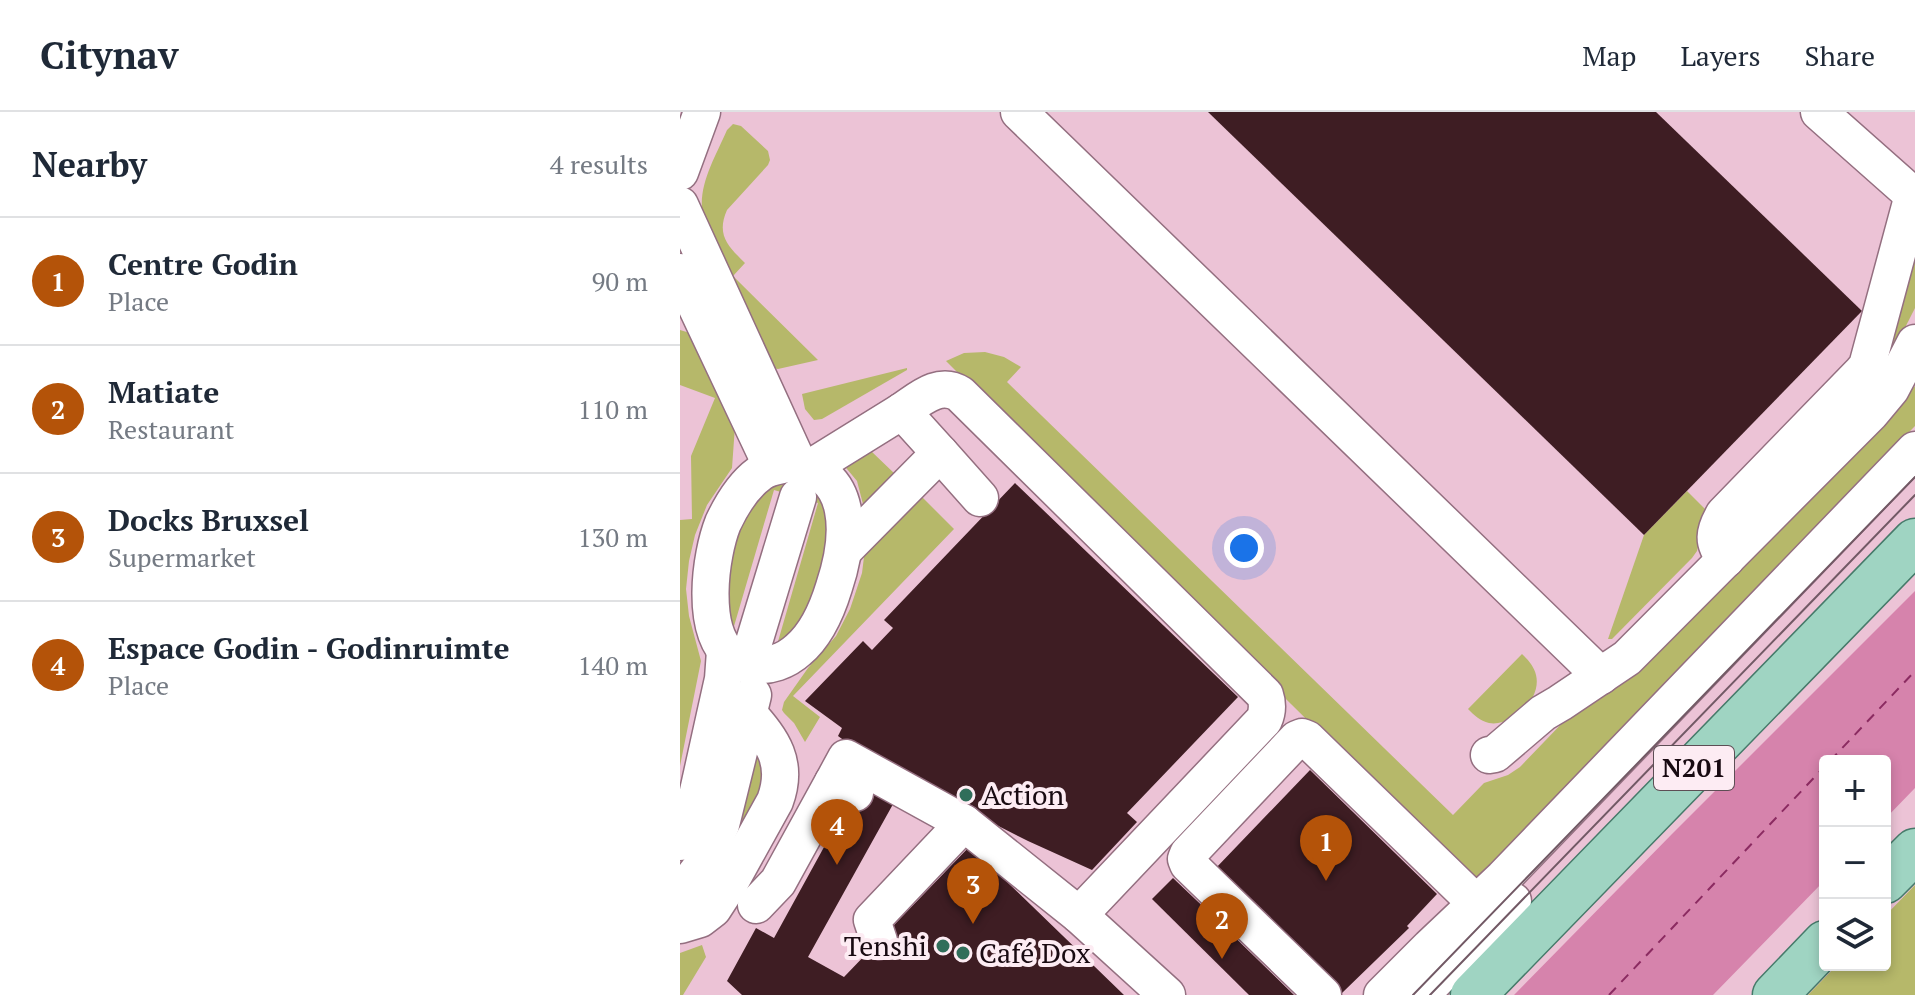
<!DOCTYPE html>
<meta charset="utf-8">
<style>
:root{--surface:#fff;--page:#f2f2f3;--text:#1f2937;--muted:#747a83;--line:#e0e1e3;--accent:#b45309}
body{margin:0;font-family:"PT Serif",serif;background:var(--page);color:var(--text)}
.controls{position:absolute;right:24px;bottom:24px;display:grid;overflow:hidden;border-radius:8px;box-shadow:0 4px 12px #0003}
.controls button{width:72px;height:72px;display:grid;place-items:center;padding:0;border:0;border-bottom:2px solid var(--line);background:var(--surface);color:var(--text);font:40px sans-serif}
.you{position:absolute;left:564px;top:436px;width:28px;height:28px;margin:-20px;border:6px solid #fff;border-radius:50%;background:#1a73e8;box-shadow:0 0 0 12px #1a73e833}
.badge{display:grid;place-items:center;width:52px;height:52px;border-radius:50%;background:var(--accent);color:#fff;font-size:26px;font-weight:700}
.pin{position:absolute;translate:-50% -66px;filter:drop-shadow(0 2px 4px #0008)}
.pin::after{content:'';position:absolute;top:42px;width:28px;height:24px;background:inherit;clip-path:polygon(0 0,100% 0,50% 100%)}
.list{margin:0;padding:0;list-style:none}
h2{display:flex;justify-content:space-between;align-items:center;height:104px;margin:0;padding:0 32px;font-size:34px}
h2 small{font-size:26px;font-weight:400;color:var(--muted)}
.list li{display:grid;grid-template-columns:52px 1fr auto;gap:24px;align-items:center;box-sizing:border-box;height:128px;padding:0 32px;border-top:2px solid var(--line)}
.list b{display:block;font-size:30px;white-space:nowrap}
.list p{margin:0;font-size:26px;white-space:nowrap;color:var(--muted)}
.list em{font-size:26px;font-style:normal;color:var(--muted)}
.icon{flex:none;width:44px;height:44px;fill:none;stroke:currentColor;stroke-width:2;stroke-linecap:round;stroke-linejoin:round}
.map{position:relative;flex:none;width:1235px;height:883px;overflow:hidden}
header{display:flex;align-items:center;gap:48px;box-sizing:border-box;height:112px;padding:0 40px;background:var(--surface);border-bottom:2px solid var(--line)}
header strong{font-size:38px}
nav{display:flex;gap:44px;margin-inline-start:auto;font-size:28px}
main{display:flex}
aside{flex:1;background:var(--surface)}
.map>svg:first-child{display:block}
</style>
<header>
<strong>Citynav</strong>
<nav><a>Map</a><a>Layers</a><a>Share</a></nav>
</header>
<main>
<aside>
<h2>Nearby<small>4 results</small></h2>
<ul class="list">
<li><span class="badge">1</span><div><b>Centre Godin</b><p>Place</p></div><em>90 m</em></li>
<li><span class="badge">2</span><div><b>Matiate</b><p>Restaurant</p></div><em>110 m</em></li>
<li><span class="badge">3</span><div><b>Docks Bruxsel</b><p>Supermarket</p></div><em>130 m</em></li>
<li><span class="badge">4</span><div><b>Espace Godin - Godinruimte</b><p>Place</p></div><em>140 m</em></li>
</ul>
</aside>
<div class="map">
<svg width="1235" height="883" viewBox="0 0 1235 883">
<rect width="100%" height="100%" fill="#ecc3d6"/>
<g fill="#b6b86a">
<path d="M53 12 61 14 88 39 90 48 88 53 47 98C36 123 48 134 65 151L53 164 138 248 98 257 93 256 23 104C17 74 35 46 47 18Z"/>
<polygon points="1235,123 1235,196 1199,267"/>
<polygon points="0,218 10,221 55,314 52,356 27,393 15,423 9,449 6,477 9,504 21,549 0,654 0,408 12,407 11,344 35,286 0,273"/>
<polygon points="305,240 324,245 341,255 327,270 773,703 804,671 828,663 840,655 889,604 955,559 1235,274 1235,314 792,771 418,401 266,249 284,241"/>
<polygon points="227,256 227,258 142,307 134,308 125,297 122,282"/>
<polygon points="191,339 216,363 184,396 177,369 162,351"/>
<polygon points="95,367 130,373 148,392 146,460 115,519 97,533 138,391 94,378 52,521 43,488 57,414"/>
<polygon points="236,379 274,417 113,584 140,605 125,630 114,611 104,601 102,598 104,590 128,556 156,524 170,497 182,461 185,437"/>
<polygon points="1007,379 1026,398 1017,439 1012,446 932,527 928,527 964,423"/>
<path d="M842 542C848 548 854 554 856 563 862 587 833 615 809 611 800 609 794 603 788 597Z"/>
<polygon points="73,632 92,669 8,794"/>
<polygon points="1235,773 1235,883 1128,883 1157,853 1205,853 1205,804"/>
<polygon points="22,833 26,845 3,883 0,883 0,841"/>
</g>
<polygon fill="#d683ac" points="1235,479 1235,676 1205,707 1205,649 1145,649 1145,768 1033,883 834,883 992,722"/>
<g fill="none" stroke-linecap="round" stroke-linejoin="round">
<g stroke="#8b2b61" stroke-width="2" stroke-dasharray="10 8" stroke-linecap="butt">
<polyline points="1150,649 1235,559"/>
<polyline points="929,883 1145,654"/>
</g>
</g>
<g fill="#3e1d23">
<polygon points="528,0 976,0 1182,199 964,423"/>
<polygon points="335,371 558,585 447,701 457,710 412,758 348,729 195,651 158,624 162,616 125,589 183,529 192,538 213,516 204,508"/>
<polygon points="630,658 757,782 727,814 729,816 662,881 535,757"/>
<polygon points="182,666 217,685 128,845 164,865 290,734 444,883 62,883 47,869 76,816 94,826"/>
<polygon points="493,766 534,805 614,883 569,883 472,787"/>
</g>
<g fill="none" stroke-linecap="round" stroke-linejoin="round">
<defs>
<g id="minor">
<polyline points="339,0 921,564"/>
<polyline points="1139,0 1235,85"/>
<polyline points="0,60 22,0"/>
<polyline points="0,93 119,353"/>
<polyline points="0,160 92,355"/>
<path d="M222 299C240 287 259 269 280 282L585 583C588 592 588 599 584 608L399 803"/>
<polyline points="260,341 300,386"/>
<path d="M107 352C177 356 170 427 154 475 147 498 136 523 118 538 106 549 89 555 73 553 65 552 57 550 51 544 20 518 30 444 43 411 51 394 64 373 79 362 87 355 98 354 107 352Z"/>
<polyline points="130,356 222,299 260,341 164,438"/>
<path d="M1046 447C1031 431 1034 419 1044 402L1182 260 1187 254 1233 83"/>
<polyline points="67,553 118,385"/>
<polyline points="809,643 815,642 863,601 880,591 947,546 1191,301 1211,277 1235,231"/>
<polyline points="153,670 166,646 284,711"/>
<polyline points="0,730 13,702 43,567 45,539"/>
<polyline points="0,783 21,755 41,713 73,583"/>
<polyline points="76,793 98,770 153,670 175,681"/>
<path d="M0 813 20 807 33 797 48 774 95 689C109 651 93 629 68 601"/>
<polyline points="199,829 192,808 284,711 399,803 487,883"/>
<polyline points="643,883 508,752 506,747 508,742 617,627 622,625 627,627 796,791"/>
<polyline points="702,883 750,835 823,766 1235,338"/>
<polyline points="741,883 833,789"/>
</g>
<g id="major">
<polyline points="1205,769 1235,739"/>
<polyline points="793,883 1235,429"/>
<polyline points="1095,883 1145,831"/>
</g>
</defs>
<use href="#minor" stroke="#946f80" stroke-width="39"/>
<use href="#major" stroke="#467a6a" stroke-width="47"/>
<use href="#minor" stroke="#fff" stroke-width="36"/>
<use href="#major" stroke="#9fd4c2" stroke-width="44"/>
<g stroke="#725965" stroke-width="2">
<polyline points="733,883 1235,365"/>
<polyline points="750,883 1235,383"/>
</g>
</g>
<g fill="#306e5a" stroke="#fdecf3" stroke-width="3">
<circle cx="286" cy="683" r="8"/>
<circle cx="263" cy="834" r="8"/>
<circle cx="283" cy="841" r="8"/>
</g>
<g text-anchor="middle" stroke-width="8" stroke-linejoin="round" paint-order="stroke">
<rect fill="#fdecf3" stroke="#5d4e55" stroke-width="2" x="974" y="634" width="80" height="44" rx="6"/>
<g font-size="26" font-weight="bold" fill="#180a11">
<text x="1014" y="665">N201</text>
</g>
<g font-size="28" fill="#180a11" stroke="#fdecf3" text-anchor="start">
<text x="302" y="693">Action</text>
<text x="247" y="844" text-anchor="end">Tenshi</text>
<text x="299" y="851">Café Dox</text>
</g>
</g>
</svg>
<div class="controls">
<button>+</button>
<button>−</button>
<button><svg class="icon" aria-label="layers" viewBox="0 0 24 24"><path d="M12 4l9 5-9 5-9-5zM3 14l9 5 9-5"/></svg></button>
</div>
<div class="you"></div>
<div class="pin badge" style="left:646px;top:769px">1</div>
<div class="pin badge" style="left:542px;top:847px">2</div>
<div class="pin badge" style="left:293px;top:812px">3</div>
<div class="pin badge" style="left:157px;top:753px">4</div>
</div>
</main>
